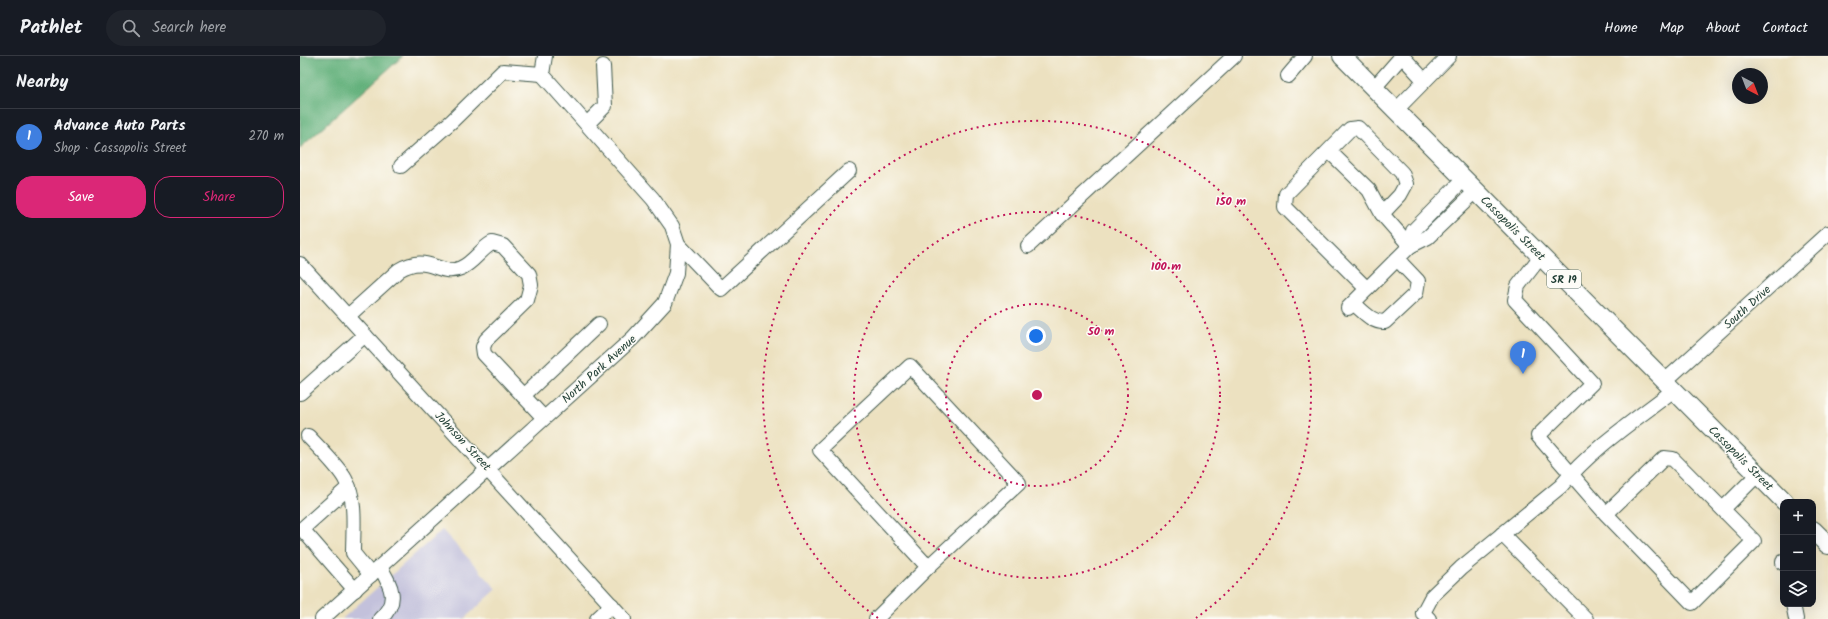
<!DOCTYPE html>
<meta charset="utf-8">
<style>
:root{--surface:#171b24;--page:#20242c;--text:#f1f3f6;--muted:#9ea1a6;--line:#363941;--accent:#db2777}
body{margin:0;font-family:Kalam,sans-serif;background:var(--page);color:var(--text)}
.controls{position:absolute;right:12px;bottom:12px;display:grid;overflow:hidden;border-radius:8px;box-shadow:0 4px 16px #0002}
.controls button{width:36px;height:36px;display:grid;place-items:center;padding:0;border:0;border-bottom:1px solid var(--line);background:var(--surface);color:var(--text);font:20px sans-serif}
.compass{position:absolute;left:1432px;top:12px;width:36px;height:36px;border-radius:50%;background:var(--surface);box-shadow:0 4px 16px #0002;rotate:138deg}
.you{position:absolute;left:736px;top:280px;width:14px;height:14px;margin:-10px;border:3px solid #fff;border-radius:50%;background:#1a73e8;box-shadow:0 0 0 6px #1a73e833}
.badge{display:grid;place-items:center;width:26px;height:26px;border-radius:50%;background:var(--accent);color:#fff;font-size:13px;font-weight:700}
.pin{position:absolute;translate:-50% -33px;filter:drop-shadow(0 1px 2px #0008)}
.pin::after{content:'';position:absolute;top:21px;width:14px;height:12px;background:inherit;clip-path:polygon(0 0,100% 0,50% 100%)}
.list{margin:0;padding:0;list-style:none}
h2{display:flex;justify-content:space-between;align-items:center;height:52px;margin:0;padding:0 16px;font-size:17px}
h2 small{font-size:13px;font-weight:400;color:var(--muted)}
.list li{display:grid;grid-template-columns:26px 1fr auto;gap:12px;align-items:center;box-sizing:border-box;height:56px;padding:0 16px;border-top:1px solid var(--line)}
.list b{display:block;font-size:15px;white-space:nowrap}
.list p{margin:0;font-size:13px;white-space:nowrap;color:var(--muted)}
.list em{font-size:13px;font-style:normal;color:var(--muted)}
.actions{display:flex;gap:8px;padding:12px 16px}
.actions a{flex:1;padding:9px 0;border:1px solid var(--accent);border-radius:16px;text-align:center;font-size:14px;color:var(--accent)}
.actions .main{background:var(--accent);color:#fff}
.icon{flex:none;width:22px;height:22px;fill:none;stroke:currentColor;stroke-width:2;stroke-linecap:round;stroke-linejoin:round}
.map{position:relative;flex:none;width:1528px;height:563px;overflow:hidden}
header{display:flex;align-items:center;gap:24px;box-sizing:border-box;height:56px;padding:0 20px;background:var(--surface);border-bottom:1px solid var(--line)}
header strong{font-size:19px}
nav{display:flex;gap:22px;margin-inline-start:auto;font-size:14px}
.search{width:280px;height:36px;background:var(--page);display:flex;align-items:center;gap:10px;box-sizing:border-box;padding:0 14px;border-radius:22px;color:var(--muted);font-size:15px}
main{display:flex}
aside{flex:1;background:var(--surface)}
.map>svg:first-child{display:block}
</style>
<header>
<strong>Pathlet</strong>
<div class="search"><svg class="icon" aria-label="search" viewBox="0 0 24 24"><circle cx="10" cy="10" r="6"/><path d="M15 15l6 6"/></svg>Search here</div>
<nav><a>Home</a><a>Map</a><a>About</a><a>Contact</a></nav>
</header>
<main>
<aside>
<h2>Nearby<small></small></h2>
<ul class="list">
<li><span class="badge" style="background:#3f7fe0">1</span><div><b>Advance Auto Parts</b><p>Shop · Cassopolis Street</p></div><em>270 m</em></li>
</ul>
<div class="actions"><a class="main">Save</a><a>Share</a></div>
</aside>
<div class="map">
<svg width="1528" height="563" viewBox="0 0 1528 563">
<rect width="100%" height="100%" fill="#fdfcf7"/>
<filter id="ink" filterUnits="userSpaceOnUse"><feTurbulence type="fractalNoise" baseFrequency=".025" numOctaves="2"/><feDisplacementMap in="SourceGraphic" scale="8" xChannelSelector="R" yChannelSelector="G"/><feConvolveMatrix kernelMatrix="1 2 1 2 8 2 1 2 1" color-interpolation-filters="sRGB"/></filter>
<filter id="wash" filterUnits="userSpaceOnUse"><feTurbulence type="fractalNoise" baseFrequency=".012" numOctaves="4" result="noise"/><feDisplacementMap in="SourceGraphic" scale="16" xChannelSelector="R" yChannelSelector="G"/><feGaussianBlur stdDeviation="0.9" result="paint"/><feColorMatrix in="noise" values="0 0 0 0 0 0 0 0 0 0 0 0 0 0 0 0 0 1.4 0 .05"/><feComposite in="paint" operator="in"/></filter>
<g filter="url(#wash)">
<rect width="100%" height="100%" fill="#ece1c0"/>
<polygon fill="#c3c1db" points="142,474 197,533 164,563 42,563"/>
<polygon fill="#62b07a" stroke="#407657" points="0,0 103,0 0,92"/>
</g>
<g filter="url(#ink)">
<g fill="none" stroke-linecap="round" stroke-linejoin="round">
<defs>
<g id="minor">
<polyline points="1102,0 1124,24"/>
<polyline points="242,18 245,0"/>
<polyline points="988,20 1005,0"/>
<polyline points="1074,32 1101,1 1100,0"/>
<polyline points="1096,54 1149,0"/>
<polyline points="287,68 305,50 303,10"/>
<polyline points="1029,95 1069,134 1082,158"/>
<polyline points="101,110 152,65 203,15 242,18"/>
<polyline points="378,188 421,233 549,115"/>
<polyline points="728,190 934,0"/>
<polyline points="1110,190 1113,175 1164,123"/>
<polyline points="1241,200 1218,230 1215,244 1292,327 1238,380 1306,458 1392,547 1454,485 1373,403 1364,402 1306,458"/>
<polyline points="0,208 324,563"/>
<polyline points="1067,233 985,151 986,138 1050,73 1058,72 1102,117 1106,128 1100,139 1082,158 1110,190"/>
<path d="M1053 247C1063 255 1072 267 1085 266L1116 237 1118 225 1097 203"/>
<polyline points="1048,252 1110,190 1128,181 1176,135"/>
<path d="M48 260 99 214C129 196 139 222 161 212 173 207 181 193 192 187L203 190 229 218 231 229 227 244 186 284 183 291 184 298 244 362"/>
<polyline points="1365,325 1528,177"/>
<polyline points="0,337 65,279"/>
<polyline points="223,340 299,268"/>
<path d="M8 380C19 392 38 410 45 423 57 444 53 473 53 497L71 519"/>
<polyline points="49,431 2,473 55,534"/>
<polyline points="1423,453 1458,418"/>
<polyline points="1202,478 1286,563"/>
<polyline points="1483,506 1483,507"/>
<polyline points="1493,548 1496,563"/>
<polyline points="22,563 333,282 365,247 376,217 378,188 372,170 353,143 242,18"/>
<path d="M80 563C100 545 91 530 80 511"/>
<polyline points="297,563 312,549"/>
<polyline points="576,563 628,511 719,427 610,310 520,394 628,511"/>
<path d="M1129 563 1123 557 1132 540 1161 512 1261 430C1292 392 1335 364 1374 334"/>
</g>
<g id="major">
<polyline points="1042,0 1485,446"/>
<polyline points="1513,474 1528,489"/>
</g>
</defs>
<use href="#minor" stroke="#3e5649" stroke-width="16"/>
<use href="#major" stroke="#3e5649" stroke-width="20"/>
<use href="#minor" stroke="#fff" stroke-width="14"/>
<use href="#major" stroke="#fff" stroke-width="18"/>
</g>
</g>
<g fill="none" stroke="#c2185b" stroke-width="2" stroke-dasharray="2 4">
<circle cx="737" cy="339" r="91"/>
<circle cx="737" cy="339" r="183"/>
<path d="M578 562A274 274 0 1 1 896 562"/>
</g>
<g text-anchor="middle" stroke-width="3" stroke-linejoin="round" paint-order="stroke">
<rect fill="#fdfcf7" stroke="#62766e" stroke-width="1" x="1247" y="214" width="34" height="18" rx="3"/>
<g font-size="11" font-weight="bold" fill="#1f3d34">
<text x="1264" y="227">SR 19</text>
</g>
<g font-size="12" fill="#1f3d34" stroke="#fdfcf7">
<text transform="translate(1213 172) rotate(45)" y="4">Cassopolis Street</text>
<text transform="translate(1447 251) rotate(-42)" y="4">South Drive</text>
<text transform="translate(299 313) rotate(-42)" y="4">North Park Avenue</text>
<text transform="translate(163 385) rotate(47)" y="4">Johnson Street</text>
<text transform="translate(1441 402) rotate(45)" y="4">Cassopolis Street</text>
</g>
</g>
<circle cx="737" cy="339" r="6" fill="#c2185b" stroke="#fdfcf7" stroke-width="2"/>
<g font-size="12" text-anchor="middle" font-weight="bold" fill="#c2185b" stroke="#fdfcf7" stroke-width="3" stroke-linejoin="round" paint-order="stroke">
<text x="931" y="149">150 m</text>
<text x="866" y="214">100 m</text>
<text x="801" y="279">50 m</text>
</g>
</svg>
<div class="controls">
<button>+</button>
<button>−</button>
<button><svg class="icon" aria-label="layers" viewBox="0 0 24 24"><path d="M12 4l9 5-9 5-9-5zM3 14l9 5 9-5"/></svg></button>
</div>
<svg class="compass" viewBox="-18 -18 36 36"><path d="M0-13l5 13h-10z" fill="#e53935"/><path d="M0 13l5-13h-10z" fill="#9ea1a6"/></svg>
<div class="you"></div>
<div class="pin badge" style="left:1223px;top:318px;background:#3f7fe0">1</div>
</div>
</main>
